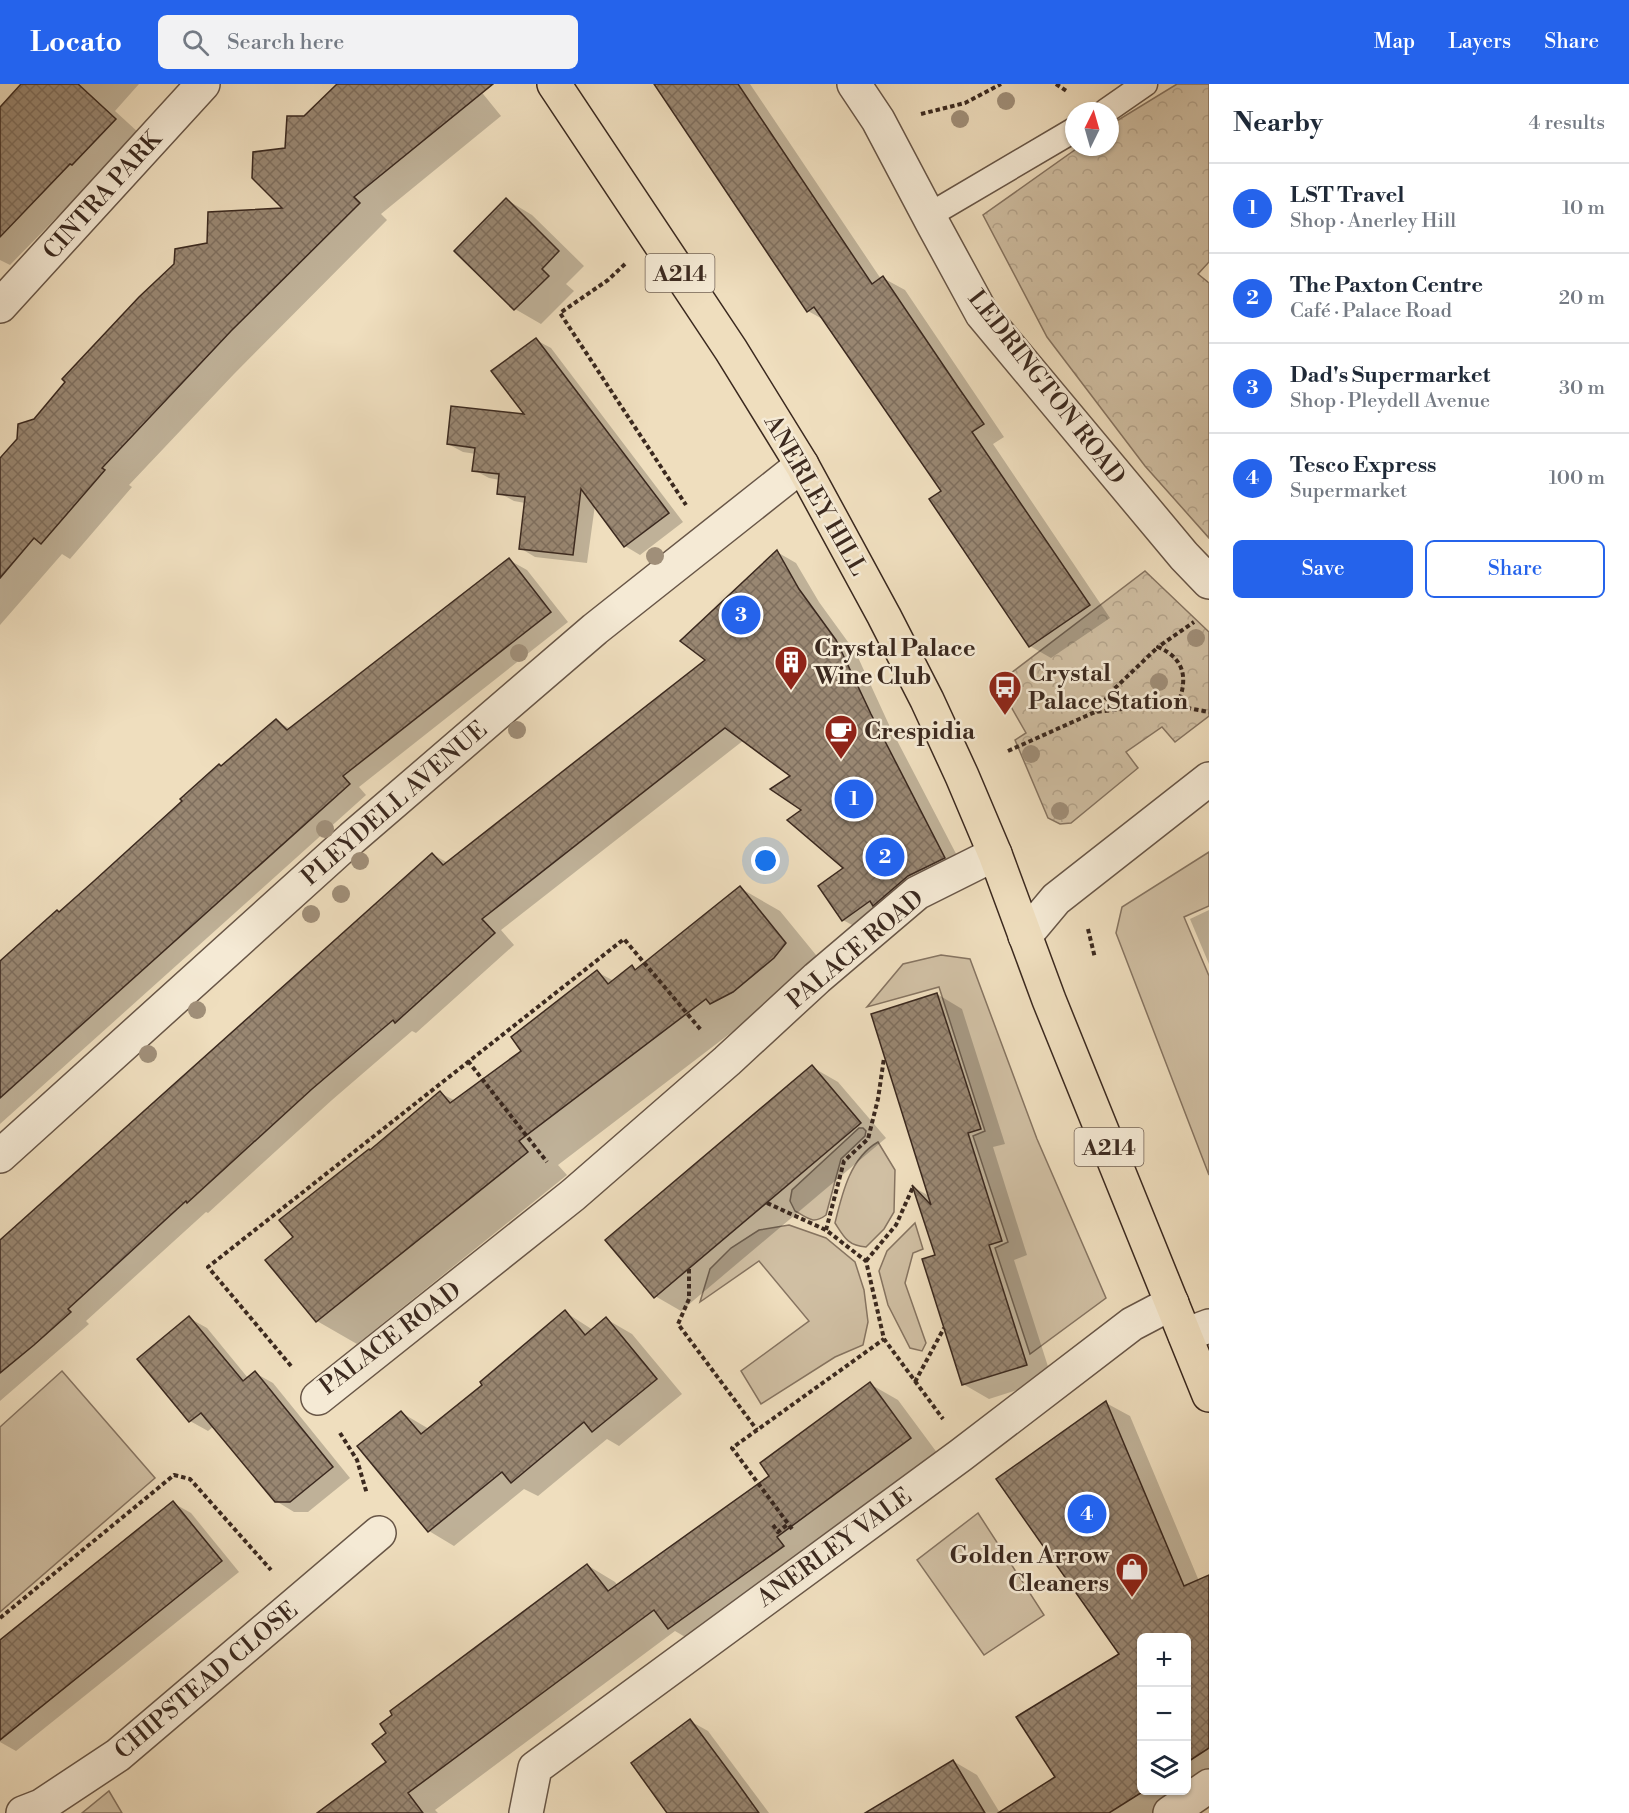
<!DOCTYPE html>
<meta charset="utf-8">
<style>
:root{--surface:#fff;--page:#f2f2f3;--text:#1f2937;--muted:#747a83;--line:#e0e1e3;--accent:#2563eb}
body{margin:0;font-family:"Libre Bodoni",serif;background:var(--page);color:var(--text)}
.controls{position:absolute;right:18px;bottom:18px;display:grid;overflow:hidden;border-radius:9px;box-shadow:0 2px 4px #0004}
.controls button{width:54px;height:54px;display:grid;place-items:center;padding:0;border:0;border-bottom:2px solid var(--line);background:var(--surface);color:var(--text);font:30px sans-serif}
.compass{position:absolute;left:1065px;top:18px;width:54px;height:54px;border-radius:50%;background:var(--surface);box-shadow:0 2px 4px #0004;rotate:5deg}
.you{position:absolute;left:766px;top:777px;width:21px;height:21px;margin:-15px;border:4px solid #fff;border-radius:50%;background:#1a73e8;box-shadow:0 0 0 9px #1a73e833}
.badge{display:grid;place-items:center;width:39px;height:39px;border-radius:50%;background:var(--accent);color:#fff;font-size:20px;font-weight:700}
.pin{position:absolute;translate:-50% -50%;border:3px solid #fff;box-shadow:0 2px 6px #0006}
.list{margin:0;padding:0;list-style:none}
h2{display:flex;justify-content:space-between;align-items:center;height:78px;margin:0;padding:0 24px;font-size:26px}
h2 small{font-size:20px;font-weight:400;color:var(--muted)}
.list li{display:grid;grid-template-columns:39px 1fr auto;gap:18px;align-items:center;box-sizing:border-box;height:90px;padding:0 24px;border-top:2px solid var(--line)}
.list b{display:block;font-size:22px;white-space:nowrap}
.list p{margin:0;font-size:20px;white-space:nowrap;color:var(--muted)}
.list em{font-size:20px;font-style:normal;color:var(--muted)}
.actions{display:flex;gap:12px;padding:18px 24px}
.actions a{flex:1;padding:14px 0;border:2px solid var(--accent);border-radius:9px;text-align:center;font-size:21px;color:var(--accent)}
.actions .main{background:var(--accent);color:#fff}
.icon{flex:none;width:33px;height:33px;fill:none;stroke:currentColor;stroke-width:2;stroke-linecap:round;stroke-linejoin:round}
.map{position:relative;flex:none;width:1209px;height:1729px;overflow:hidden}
header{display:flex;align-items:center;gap:36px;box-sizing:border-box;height:84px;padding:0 30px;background:var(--accent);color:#fff}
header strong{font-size:28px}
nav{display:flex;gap:33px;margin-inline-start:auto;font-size:21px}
.search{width:420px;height:54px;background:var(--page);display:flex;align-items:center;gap:15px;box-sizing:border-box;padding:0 21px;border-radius:9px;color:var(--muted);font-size:22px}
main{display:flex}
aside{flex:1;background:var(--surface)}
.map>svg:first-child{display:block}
</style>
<header>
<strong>Locato</strong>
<div class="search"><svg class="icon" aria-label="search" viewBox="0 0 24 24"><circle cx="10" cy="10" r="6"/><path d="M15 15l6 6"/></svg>Search here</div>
<nav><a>Map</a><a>Layers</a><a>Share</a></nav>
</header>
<main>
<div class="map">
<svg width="1209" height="1729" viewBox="0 0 1209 1729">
<defs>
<pattern id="forest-crowns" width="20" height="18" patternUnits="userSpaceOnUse" patternTransform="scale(1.5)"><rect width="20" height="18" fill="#d0bfa3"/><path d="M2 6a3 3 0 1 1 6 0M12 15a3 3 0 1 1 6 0" fill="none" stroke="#b4a48c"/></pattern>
<pattern id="building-cross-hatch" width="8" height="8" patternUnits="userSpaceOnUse" patternTransform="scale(1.5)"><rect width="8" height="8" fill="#998772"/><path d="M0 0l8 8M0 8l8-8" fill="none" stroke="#7e6e5d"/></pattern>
</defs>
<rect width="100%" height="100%" fill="#efdebe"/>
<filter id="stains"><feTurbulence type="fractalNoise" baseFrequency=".00333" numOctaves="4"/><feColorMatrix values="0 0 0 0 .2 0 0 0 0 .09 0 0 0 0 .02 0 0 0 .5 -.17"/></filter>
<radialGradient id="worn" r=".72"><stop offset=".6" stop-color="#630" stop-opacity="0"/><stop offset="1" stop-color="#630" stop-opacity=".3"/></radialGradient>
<g fill="#d0bfa3" stroke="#867461" stroke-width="1.5">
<polygon points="1209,768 1209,822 1184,833 1209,892 1209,1091 1116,849 1122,823"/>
<polygon points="941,871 970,875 1037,1055 1106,1214 1030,1270 995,1164 1008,1158 973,1052 985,1047 939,903 867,923 903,880"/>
<path d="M859 1044H863L866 1047 865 1052 841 1075 826 1131C813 1141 808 1134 795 1127L790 1117 792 1106Z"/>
<path d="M878 1058 895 1086 894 1128 884 1145 866 1163C848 1162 844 1153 835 1139 842 1110 850 1074 878 1058Z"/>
<polygon points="915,1139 923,1165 913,1169 905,1199 926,1259 922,1267 910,1264 888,1221 879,1187 887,1167"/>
<polygon points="789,1141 826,1154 855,1178 864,1206 868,1238 863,1261 835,1273 761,1320 741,1287 809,1237 759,1177 700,1218 710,1185 731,1164 759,1146"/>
<polygon points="62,1287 155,1394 0,1528 0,1343"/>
<polygon points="978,1429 1044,1531 984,1571 917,1476"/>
<polygon points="109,1707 122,1729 82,1729"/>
</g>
<g fill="url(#forest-crowns)" stroke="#867461" stroke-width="1.5">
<polygon points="1177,0 1209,0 1209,178 1198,190 1209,199 1209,454 1145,382 1047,253 983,131 1079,63 1110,63 1110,41"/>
<polygon points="1145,487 1209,548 1209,632 1175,658 1162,643 1126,668 1138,684 1071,739 1060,740 1048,734 1015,656 1026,649 1002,607 994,611 990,605"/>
</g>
<g fill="#0003" fill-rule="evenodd">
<polygon points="24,0 139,0 115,27 139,49 10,181 0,176 0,37"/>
<polygon points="339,0 475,0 501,32 381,130 387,136 234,290 129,401 132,403 70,475 62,470 0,541 0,376 35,336 208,160 286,126 287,65 305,33"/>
<polygon points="656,0 750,0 881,195 883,194 905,206 1004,353 993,360 1110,534 1051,574 1030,562 943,408 826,237 808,227"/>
<polygon points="507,116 532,131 584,182 566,200 574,207 541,240 515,225"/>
<polygon points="536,256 551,264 683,438 640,471 625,462 595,421 587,479 535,473 520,464 525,419 514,417 499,409 500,396 489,394 474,386 476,370 463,368 448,360 527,332"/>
<polygon points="777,468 796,479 819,518 856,569 890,643 964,785 863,847 843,836 820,802 845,784 804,726 792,692 744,656 501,846 514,861 416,949 412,947 332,1016 208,1129 206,1128 86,1237 89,1240 0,1317 0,1158 432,770 448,779 707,576"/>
<polygon points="509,476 527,486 568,538 359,703 366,711 0,1040 0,880 60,830 222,683 276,637 291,645"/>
<polygon points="740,804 780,827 825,882 751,942 745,938 558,1081 567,1091 357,1260 317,1237 268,1176 295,1153 371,1067 440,1009 456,1017 523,967 597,888 614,897 632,883 637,886"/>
<polygon points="1209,826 1209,880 1190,835"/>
<polygon points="937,910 962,925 1005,1060 993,1063 1027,1171 1014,1176 1052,1295 989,1315 963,1300 936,1172 915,1104 929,1112"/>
<polygon points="812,983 838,998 886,1054 681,1227 655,1212"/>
<polygon points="565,1228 593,1246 606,1235 632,1250 682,1310 619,1362 607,1355 538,1412 524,1405 454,1462 429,1447 402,1329 429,1345 484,1301"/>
<polygon points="189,1234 207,1244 248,1294 255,1289 273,1299 350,1394 308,1428 294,1428 276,1417 214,1342 208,1347 190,1337 139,1275"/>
<polygon points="870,1300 898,1316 938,1370 697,1560 675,1547 435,1726 438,1729 319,1729 388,1678 587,1481 615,1498 618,1502 772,1392"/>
<path d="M1106 1319 1130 1332 1199 1497 1209 1493V1693L1153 1729H1001L1057 1693 1121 1570ZM1142 1554H1186V1706H1142Z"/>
<polygon points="173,1419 191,1429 239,1488 16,1667 0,1658 0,1558"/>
<polygon points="690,1637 708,1647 769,1729 670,1729"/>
<polygon points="953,1677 977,1691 1000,1729 868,1729"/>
</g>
<g fill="url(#building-cross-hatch)" stroke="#3b291f" stroke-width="1.5">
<polygon points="21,0 78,0 116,35 72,81 70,80 0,153 0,23"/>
<polygon points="337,0 493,0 354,113 360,119 231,247 102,384 105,386 41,460 34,454 0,494 0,374 17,355 18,340 34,335 65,298 62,295 139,213 174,180 175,165 207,159 208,128 282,124 252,94 253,68 285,64 287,32 304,32"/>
<polygon points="654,0 738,0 872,200 883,192 958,303 984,340 972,348 1090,521 1029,563 929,415 941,407 814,223 807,228"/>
<polygon points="506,114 559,167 542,185 549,192 514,226 454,167"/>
<polygon points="536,254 669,429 624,463 581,405 573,471 519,465 525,413 497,410 499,390 472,387 475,364 447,360 451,322 524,330 491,287"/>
<polygon points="777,466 799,505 836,556 871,630 945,774 908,792 873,822 870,817 842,837 818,802 843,784 787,736 801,726 770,705 790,692 725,644 482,835 495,849 395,939 393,936 312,1005 187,1119 186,1117 68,1225 71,1228 34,1261 0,1289 0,1156 432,769 443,781 705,576 680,557"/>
<polygon points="509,474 551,528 343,692 350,700 0,1014 0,877 57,826 59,828 94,797 182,717 180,715 219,680 221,682 276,635 287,646"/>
<polygon points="740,802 786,859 774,874 733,908 710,920 706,915 519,1057 528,1068 316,1238 265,1176 293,1153 279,1136 369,1065 370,1066 440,1007 450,1019 521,967 511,953 597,886 608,900 632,881 635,886"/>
<polygon points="937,909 981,1045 968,1049 1002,1157 989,1161 1027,1281 962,1301 922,1175 935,1171 912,1101 931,1121 871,930"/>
<polygon points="812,981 861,1039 654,1214 605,1156"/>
<polygon points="565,1226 585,1251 606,1233 657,1295 592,1348 584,1338 511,1399 502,1388 428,1448 357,1362 401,1327 421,1350 482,1301 480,1298"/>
<polygon points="189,1232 243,1297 255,1287 333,1383 290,1418 275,1418 201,1329 189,1338 137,1275"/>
<polygon points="870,1298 911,1354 777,1453 784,1462 668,1545 654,1526 408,1709 423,1729 317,1729 386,1678 372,1660 386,1649 380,1640 392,1631 390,1627 587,1480 608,1507 769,1392 760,1379"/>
<polygon points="1106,1317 1184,1502 1209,1491 1209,1664 1186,1679 1186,1554 1142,1554 1142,1707 1144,1707 1109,1729 998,1729 1055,1693 1016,1633 1119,1570 996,1395"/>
<polygon points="173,1417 222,1477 0,1656 0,1556"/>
<polygon points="690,1635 736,1697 759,1729 667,1729 631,1679"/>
<polygon points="953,1676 985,1729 865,1729"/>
</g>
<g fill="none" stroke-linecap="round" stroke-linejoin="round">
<defs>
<g id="service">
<polyline points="1106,27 1145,0"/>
<polyline points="928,132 1074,46"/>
</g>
<g id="minor">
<polyline points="854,0 878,36 933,140 982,230 1184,472 1209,498"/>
<polyline points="0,222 203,0"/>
<polyline points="1025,852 1056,815 1209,695"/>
<polyline points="0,1072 352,754 595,545 802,381"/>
<polyline points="1185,1251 1209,1242"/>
<polyline points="318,1314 573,1111 727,977 817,894 917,809 995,770"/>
<polyline points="23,1729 41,1722 118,1671 379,1449"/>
<polyline points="526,1729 535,1684 961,1371 1132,1240 1172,1219"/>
<polyline points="1170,1729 1209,1702"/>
</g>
<polyline id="primary" points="554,0 731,266 802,381 884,532 927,616 962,692 995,770 1049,916 1209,1311"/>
</defs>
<use href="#service" stroke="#685647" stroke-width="27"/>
<use href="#minor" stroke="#685647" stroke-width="36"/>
<use href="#primary" stroke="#3b291f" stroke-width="36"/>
<g stroke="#3b291f" stroke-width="4" stroke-dasharray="4.5 3" stroke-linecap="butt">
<polyline points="1056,0 1068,8"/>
<polyline points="921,30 965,19 1001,0"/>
<polyline points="625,180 608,196 560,229 686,421"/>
<path d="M1177 622C1188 596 1186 575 1158 563L1194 538"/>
<polyline points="1096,628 1111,608 1158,563"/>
<polyline points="1008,667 1095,628 1140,623 1177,622 1209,628"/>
<polyline points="1088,845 1095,874"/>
<polyline points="468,977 547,1078"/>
<polyline points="767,1119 826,1146 866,1177 884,1255 943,1335"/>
<polyline points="826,1146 844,1077 868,1055 878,1015 884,974"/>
<polyline points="866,1177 896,1141 913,1103"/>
<polyline points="689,1185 689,1215 678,1240 757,1346"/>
<polyline points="291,1282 208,1183 624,855 701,946"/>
<polyline points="915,1298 944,1244"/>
<polyline points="340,1349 357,1376 367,1410"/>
<polyline points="773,1441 778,1448 788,1440"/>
<polyline points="792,1445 732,1364 884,1255"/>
<polyline points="0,1534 174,1391 190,1395 271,1486"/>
</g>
<use href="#service" stroke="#f5ead5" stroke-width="24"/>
<use href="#minor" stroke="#f5ead5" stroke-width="33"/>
<use href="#primary" stroke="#efdebe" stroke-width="33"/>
</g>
<g fill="#a08f79">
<circle cx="1006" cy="17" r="9"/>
<circle cx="960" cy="35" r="9"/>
<circle cx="655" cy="472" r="9"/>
<circle cx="1196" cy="554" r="9"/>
<circle cx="519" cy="569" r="9"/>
<circle cx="1159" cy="598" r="9"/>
<circle cx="517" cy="646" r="9"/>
<circle cx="1031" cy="670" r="9"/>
<circle cx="1060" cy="727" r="9"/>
<circle cx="325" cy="745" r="9"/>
<circle cx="360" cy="777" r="9"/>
<circle cx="341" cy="810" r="9"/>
<circle cx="311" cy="830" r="9"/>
<circle cx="197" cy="926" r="9"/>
<circle cx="148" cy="970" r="9"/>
</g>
<defs>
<symbol id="building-pin" viewBox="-11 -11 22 30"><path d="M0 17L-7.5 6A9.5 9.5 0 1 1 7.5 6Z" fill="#8f2418" stroke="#f5ead5"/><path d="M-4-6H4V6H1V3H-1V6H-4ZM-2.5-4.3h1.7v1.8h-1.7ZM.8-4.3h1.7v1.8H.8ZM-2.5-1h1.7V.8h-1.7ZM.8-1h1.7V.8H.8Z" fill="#fff"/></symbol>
<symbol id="bus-pin" viewBox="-11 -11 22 30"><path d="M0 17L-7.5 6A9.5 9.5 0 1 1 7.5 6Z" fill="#8f2418" stroke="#f5ead5"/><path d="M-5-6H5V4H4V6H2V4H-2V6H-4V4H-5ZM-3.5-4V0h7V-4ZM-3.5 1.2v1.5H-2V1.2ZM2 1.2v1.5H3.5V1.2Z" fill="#fff"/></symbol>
<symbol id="cafe-pin" viewBox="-11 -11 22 30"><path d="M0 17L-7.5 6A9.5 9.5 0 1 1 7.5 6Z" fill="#8f2418" stroke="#f5ead5"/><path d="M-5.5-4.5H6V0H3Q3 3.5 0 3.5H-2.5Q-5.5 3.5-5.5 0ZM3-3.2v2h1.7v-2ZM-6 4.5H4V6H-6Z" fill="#fff"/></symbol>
<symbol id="shop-pin" viewBox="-11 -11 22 30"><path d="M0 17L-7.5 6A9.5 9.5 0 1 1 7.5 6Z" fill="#8f2418" stroke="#f5ead5"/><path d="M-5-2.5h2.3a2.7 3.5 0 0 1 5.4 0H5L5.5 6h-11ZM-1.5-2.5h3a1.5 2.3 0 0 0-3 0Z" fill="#fff"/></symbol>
</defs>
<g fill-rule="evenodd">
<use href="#building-pin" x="772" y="559" width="38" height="52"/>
<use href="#bus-pin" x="986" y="584" width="38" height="52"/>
<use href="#cafe-pin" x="822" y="628" width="38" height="52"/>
<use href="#shop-pin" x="1113" y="1466" width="38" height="52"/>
</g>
<g text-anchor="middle" stroke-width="5" stroke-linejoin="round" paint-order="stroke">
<g fill="#f5ead5" stroke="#736356" stroke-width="1.5">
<rect x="645.5" y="170" width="69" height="38" rx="4.5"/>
<rect x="1074.5" y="1044" width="69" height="38" rx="4.5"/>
</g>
<g font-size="22" font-weight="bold" fill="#3b291f">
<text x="680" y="197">A214</text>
<text x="1109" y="1071">A214</text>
</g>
<g font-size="24" fill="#3b291f" stroke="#f5ead5">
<text transform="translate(102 111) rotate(-48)" y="8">CINTRA PARK</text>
<text transform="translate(1047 303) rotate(52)" y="8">LEDRINGTON ROAD</text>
<text transform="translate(816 411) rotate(60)" y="8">ANERLEY HILL</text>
<text transform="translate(394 719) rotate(-41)" y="8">PLEYDELL AVENUE</text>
<text transform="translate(855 865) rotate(-40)" y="8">PALACE ROAD</text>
<text transform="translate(390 1254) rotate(-37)" y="8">PALACE ROAD</text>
<text transform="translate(834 1463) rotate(-36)" y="8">ANERLEY VALE</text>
<text transform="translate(206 1596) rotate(-40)" y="8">CHIPSTEAD CLOSE</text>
</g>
<g font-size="24" font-weight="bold" fill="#3b291f" stroke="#f5ead5" text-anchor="start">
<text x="814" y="572">Crystal Palace<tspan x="814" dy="28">Wine Club</tspan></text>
<text x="1028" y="597">Crystal<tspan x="1028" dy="28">Palace Station</tspan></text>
<text x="864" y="655">Crespidia</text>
<text x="1109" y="1479" text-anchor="end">Golden Arrow<tspan x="1109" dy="28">Cleaners</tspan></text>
</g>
</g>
<rect width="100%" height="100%" filter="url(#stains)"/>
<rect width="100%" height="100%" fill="url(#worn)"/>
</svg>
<div class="controls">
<button>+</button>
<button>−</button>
<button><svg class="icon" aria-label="layers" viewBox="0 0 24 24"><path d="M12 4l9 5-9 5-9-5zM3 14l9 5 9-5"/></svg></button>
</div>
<svg class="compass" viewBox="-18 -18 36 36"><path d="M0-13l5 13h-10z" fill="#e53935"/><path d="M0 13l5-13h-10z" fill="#747a83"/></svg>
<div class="you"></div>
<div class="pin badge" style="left:854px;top:715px">1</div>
<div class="pin badge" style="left:885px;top:773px">2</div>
<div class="pin badge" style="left:741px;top:531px">3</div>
<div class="pin badge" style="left:1087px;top:1430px">4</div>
</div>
<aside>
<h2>Nearby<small>4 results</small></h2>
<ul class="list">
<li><span class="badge">1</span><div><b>LST Travel</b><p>Shop · Anerley Hill</p></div><em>10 m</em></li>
<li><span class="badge">2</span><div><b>The Paxton Centre</b><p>Café · Palace Road</p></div><em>20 m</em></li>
<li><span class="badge">3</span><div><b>Dad's Supermarket</b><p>Shop · Pleydell Avenue</p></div><em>30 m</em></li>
<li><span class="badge">4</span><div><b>Tesco Express</b><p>Supermarket</p></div><em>100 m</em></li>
</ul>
<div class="actions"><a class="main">Save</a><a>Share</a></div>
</aside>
</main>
